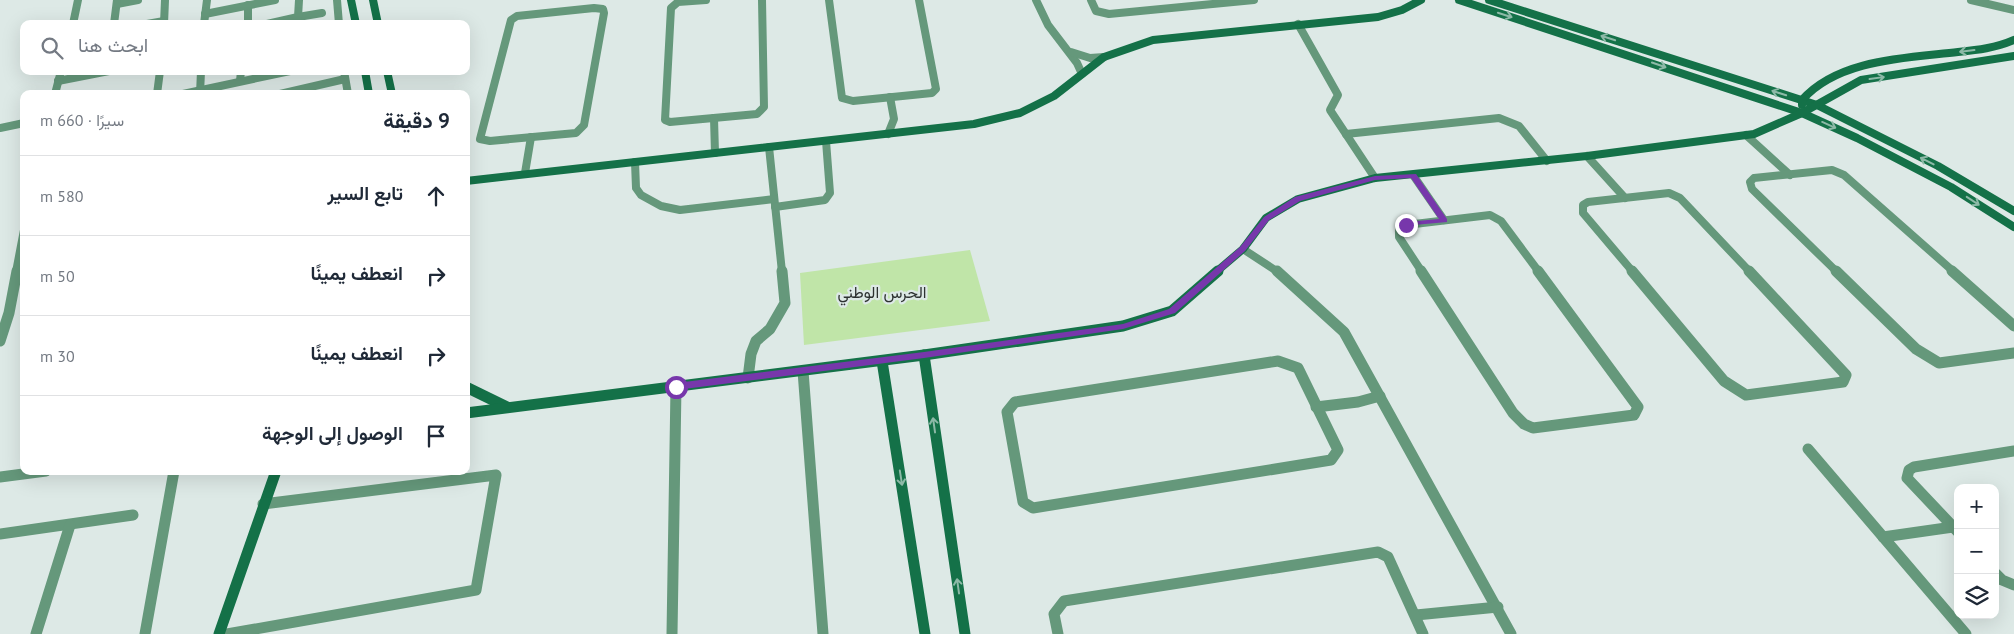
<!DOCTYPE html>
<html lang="ar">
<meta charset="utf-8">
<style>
:root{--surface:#fff;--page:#f6f6f7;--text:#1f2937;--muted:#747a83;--line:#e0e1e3}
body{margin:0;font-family:"PT Sans",Vazirmatn,sans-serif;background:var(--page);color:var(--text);direction:rtl}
.controls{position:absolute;right:15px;bottom:15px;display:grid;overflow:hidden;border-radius:10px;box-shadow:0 5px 20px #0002}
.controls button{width:45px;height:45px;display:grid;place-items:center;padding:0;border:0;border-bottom:1px solid var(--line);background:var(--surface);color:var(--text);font:25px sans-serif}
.stop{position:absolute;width:15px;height:15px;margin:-11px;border:4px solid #7737ab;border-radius:50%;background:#fff}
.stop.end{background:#7737ab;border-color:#fff;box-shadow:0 1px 5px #0008}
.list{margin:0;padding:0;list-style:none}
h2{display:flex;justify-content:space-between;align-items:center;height:65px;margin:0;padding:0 20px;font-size:21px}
h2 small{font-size:16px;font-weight:400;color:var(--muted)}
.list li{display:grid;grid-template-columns:32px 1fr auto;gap:15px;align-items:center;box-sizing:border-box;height:80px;padding:0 20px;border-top:1px solid var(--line)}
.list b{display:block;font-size:19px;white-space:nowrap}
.list em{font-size:16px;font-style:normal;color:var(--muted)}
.icon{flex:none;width:28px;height:28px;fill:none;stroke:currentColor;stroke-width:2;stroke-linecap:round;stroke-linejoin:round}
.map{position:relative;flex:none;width:2014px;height:634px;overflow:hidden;direction:ltr}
.search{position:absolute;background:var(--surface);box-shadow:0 5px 20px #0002;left:20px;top:20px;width:450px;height:55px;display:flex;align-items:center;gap:12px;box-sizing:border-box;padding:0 18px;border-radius:10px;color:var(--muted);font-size:19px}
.panel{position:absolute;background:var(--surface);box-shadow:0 5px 20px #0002;left:20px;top:90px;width:450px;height:385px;border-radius:10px;direction:rtl}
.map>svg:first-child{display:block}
</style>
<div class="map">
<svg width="2014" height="634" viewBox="0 0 2014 634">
<rect width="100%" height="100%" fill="#dde9e6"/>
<polygon fill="#c0e5a8" points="970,250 990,321 804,345 800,273"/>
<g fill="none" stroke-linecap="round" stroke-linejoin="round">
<g stroke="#65987b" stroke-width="8">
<polyline points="337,0 339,24"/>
<polyline points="706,0 678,2 671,8 665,120 670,122 757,114 764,107 762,0"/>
<polyline points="829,0 842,98 853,101 932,93 936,89 919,0"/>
<polyline points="1036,0 1048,25 1077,63 1082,74"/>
<polyline points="1091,0 1096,11 1109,14 1254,0"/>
<polyline points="1971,0 2014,10"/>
<polyline points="117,4 138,0"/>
<polyline points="248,5 248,24"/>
<polygon points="594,8 603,9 604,13 584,125 576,133 490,141 480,139 511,20 517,16"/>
<polyline points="205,14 275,0"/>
<polyline points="298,17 322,13"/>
<polyline points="73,24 78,0"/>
<polyline points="114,24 117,0"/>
<polyline points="147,24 164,21"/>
<polyline points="164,24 165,0"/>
<polyline points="204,24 207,0"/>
<polyline points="267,24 298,17 299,0"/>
<polyline points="1298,24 1338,95 1330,110 1375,178"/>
<polyline points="1071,52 1090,58 1104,57"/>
<polyline points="344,71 348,94"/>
<polyline points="58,81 109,71"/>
<polyline points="240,81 241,71"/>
<polyline points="55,94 61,71"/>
<polyline points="157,94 160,71"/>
<polyline points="183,94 290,71"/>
<polyline points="200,94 201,71"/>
<polyline points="280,94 345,79"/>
<polyline points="714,118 715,153"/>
<polyline points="0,128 24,123"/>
<polyline points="888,134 894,119 890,97"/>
<polyline points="1346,134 1499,118 1519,126 1547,161"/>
<polyline points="1746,135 1790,175"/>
<polyline points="769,147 782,272"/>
<polyline points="1587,156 1625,198"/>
<polyline points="635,162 636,188 641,195 661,206 680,210 774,199"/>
<polyline points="525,173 531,137"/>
<polyline points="1413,175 1444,220"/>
<polyline points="775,207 825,200 830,193 826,141"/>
<polyline points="1243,249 1278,272"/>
<polyline points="16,272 24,230"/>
<polyline points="1422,272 1399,237 1399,229 1406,225 1490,215 1501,221 1539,272"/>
<polyline points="1633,272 1583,213 1583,205 1588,202 1669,193 1680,198 1750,272"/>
<polyline points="1837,272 1752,189 1750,182 1754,178 1832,170 1844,175 1954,272"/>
</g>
<g stroke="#65987b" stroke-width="11">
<polyline points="1277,271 1344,332 1511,634"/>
<polyline points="1421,271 1513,413 1524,424 1533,428 1634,415 1638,407 1538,271"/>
<polyline points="1632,271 1724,381 1746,395 1843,382 1846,375 1749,271"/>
<polyline points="1836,271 1916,349 1939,363 2014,353"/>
<polyline points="1952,271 2014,326"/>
<polyline points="0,341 9,313 17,271"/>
<polygon points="1278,361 1298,368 1338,450 1331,460 1033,508 1023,502 1007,412 1015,402"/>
<polyline points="803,371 823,634"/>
<polyline points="748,378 751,354 756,341 770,329 785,303 782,271"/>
<polyline points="1316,407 1358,402 1380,396"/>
<polyline points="1808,449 1966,634"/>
<polyline points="0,477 46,471"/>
<polyline points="1958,532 1907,478 1909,470 1914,467 2014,451"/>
<polyline points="0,534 133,515"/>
<polyline points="1883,537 1953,527"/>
<polyline points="1995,573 2002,580 2014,585"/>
<polyline points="1416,615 1498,607"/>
<polyline points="36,634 70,525"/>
<polyline points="145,634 174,471"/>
<polyline points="227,634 476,590 496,475 263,504"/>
<polyline points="672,634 676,387"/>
<polyline points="1058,634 1054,614 1064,601 1378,552 1388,557 1423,634"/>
</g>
<g stroke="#147148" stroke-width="8">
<polyline points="351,0 356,24"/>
<polyline points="373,0 378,24"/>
<polyline points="1459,0 1802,113 1857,138 1951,187 2014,227"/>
<polyline points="1489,0 1817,105 1938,166 2014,211"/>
<polyline points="365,71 369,94"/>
<polyline points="387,71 392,94"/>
<path d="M1802 105V100C1838 59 1906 58 1958 52 1977 50 1996 48 2014 40"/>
<polyline points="466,181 974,124 1020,113 1054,96 1104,57 1153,40 1378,17 1402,10 1421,0"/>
<polyline points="1216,272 1243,249 1266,218 1298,199 1375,178 1587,156 1754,134 1802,113 1861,80 2014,56"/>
</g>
<g stroke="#147148" stroke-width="11">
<polyline points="924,355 965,634"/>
<polyline points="882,361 925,634"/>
<polyline points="466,387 507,407"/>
<polyline points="466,413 924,355 1123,326 1172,311 1218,271"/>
<polyline points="219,634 276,471"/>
</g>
</g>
<defs><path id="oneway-shaft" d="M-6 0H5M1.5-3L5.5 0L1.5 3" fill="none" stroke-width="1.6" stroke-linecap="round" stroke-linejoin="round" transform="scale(1.25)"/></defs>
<g stroke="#8db9a7">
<use href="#oneway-shaft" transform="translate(1505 15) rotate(18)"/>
<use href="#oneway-shaft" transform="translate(1608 38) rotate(-162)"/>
<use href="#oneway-shaft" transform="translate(1967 51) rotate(173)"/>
<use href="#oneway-shaft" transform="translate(1659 65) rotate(19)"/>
<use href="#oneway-shaft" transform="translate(1877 78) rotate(-8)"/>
<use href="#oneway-shaft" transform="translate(1779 93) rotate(-162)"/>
<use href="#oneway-shaft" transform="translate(1829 125) rotate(24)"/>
<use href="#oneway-shaft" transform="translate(1927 161) rotate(-153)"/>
<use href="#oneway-shaft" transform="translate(1973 201) rotate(33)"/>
<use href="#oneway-shaft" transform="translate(934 425) rotate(-98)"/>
<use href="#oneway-shaft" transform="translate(901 478) rotate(81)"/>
<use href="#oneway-shaft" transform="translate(958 586) rotate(-98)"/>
</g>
<polygon fill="#7737ab" points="1416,174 1447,219 1447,222 1403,226 1403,223 1406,222 1439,219 1411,178 1375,180 1300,201 1269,220 1245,251 1175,313 1123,329 924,358 676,390 672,387 676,383 924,352 1123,324 1169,309 1240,247 1264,217 1295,197 1375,176"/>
<g text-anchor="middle" stroke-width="4.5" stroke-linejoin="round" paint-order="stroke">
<g font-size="16" fill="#2d3231" stroke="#dde9e6">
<text x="882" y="298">الحرس الوطني</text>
</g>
</g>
</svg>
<div class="controls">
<button>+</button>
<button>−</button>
<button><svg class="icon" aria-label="layers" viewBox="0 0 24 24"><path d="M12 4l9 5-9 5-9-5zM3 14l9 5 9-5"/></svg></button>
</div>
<div class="stop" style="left:676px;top:387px"></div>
<div class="stop end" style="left:1406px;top:225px"></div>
<div class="search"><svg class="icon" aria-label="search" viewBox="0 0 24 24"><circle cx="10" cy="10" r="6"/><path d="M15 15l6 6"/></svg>ابحث هنا</div>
<section class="panel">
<h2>9 دقيقة<small>سيرًا · 660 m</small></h2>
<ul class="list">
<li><svg class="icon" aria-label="ahead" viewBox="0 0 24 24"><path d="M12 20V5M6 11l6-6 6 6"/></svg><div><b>تابع السير</b></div><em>580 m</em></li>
<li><svg class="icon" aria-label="right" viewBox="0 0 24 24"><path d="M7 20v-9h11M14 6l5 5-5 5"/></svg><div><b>انعطف يمينًا</b></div><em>50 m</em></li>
<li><svg class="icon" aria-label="right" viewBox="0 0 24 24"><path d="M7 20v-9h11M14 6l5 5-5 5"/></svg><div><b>انعطف يمينًا</b></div><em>30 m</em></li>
<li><svg class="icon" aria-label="arrive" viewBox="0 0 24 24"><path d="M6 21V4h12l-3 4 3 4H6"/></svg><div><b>الوصول إلى الوجهة</b></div></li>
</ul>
</section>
</div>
